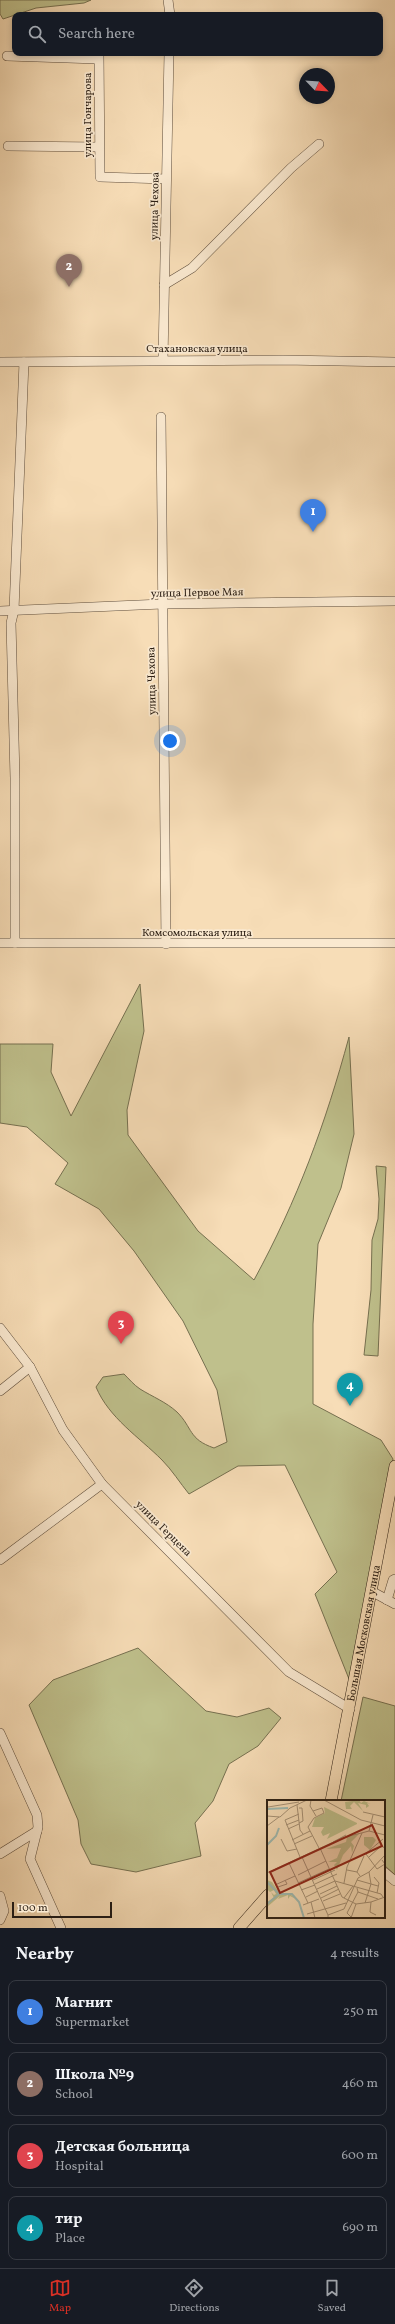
<!DOCTYPE html>
<meta charset="utf-8">
<style>
:root{--surface:#171b24;--page:#20242c;--text:#f1f3f6;--muted:#9ea1a6;--line:#363941;--accent:#d93025}
body{margin:0;font-family:Vollkorn,serif;background:var(--page);color:var(--text)}
.compass{position:absolute;left:299px;top:68px;width:36px;height:36px;border-radius:50%;background:var(--surface);box-shadow:0 2px 6px #0003;rotate:115deg}
.scale{position:absolute;left:12px;bottom:10px;width:100px;box-sizing:border-box;padding-left:4px;border:2px solid #2c1f14;border-top:0;font-size:11px;line-height:14px;white-space:nowrap;color:#2c1f14;-webkit-text-stroke:3px #fae9d0;paint-order:stroke}
.you{position:absolute;left:170px;top:741px;width:14px;height:14px;margin:-10px;border:3px solid #fff;border-radius:50%;background:#1a73e8;box-shadow:0 0 0 6px #1a73e833}
.badge{display:grid;place-items:center;width:26px;height:26px;border-radius:50%;background:var(--accent);color:#fff;font-size:13px;font-weight:700}
.pin{position:absolute;translate:-50% -33px;filter:drop-shadow(0 1px 2px #0008)}
.pin::after{content:'';position:absolute;top:21px;width:14px;height:12px;background:inherit;clip-path:polygon(0 0,100% 0,50% 100%)}
.list{margin:0;padding:0;list-style:none}
h2{display:flex;justify-content:space-between;align-items:center;height:52px;margin:0;padding:0 16px;font-size:17px}
h2 small{font-size:13px;font-weight:400;color:var(--muted)}
.list li{display:grid;grid-template-columns:26px 1fr auto;gap:12px;align-items:center;box-sizing:border-box;height:64px;margin:0 8px 8px;padding:0 8px;border:1px solid var(--line);border-radius:8px}
.list b{display:block;font-size:15px;white-space:nowrap}
.list p{margin:0;font-size:13px;white-space:nowrap;color:var(--muted)}
.list em{font-size:13px;font-style:normal;color:var(--muted)}
.icon{flex:none;width:22px;height:22px;fill:none;stroke:currentColor;stroke-width:2;stroke-linecap:round;stroke-linejoin:round}
.map{position:relative;flex:none;width:395px;height:1928px;overflow:hidden}
.search{position:absolute;background:var(--surface);box-shadow:0 2px 6px #0003;left:12px;right:12px;top:12px;height:44px;display:flex;align-items:center;gap:10px;box-sizing:border-box;padding:0 14px;border-radius:8px;color:var(--muted);font-size:15px}
.sheet{height:340px;background:var(--surface)}
nav{display:flex;justify-content:space-around;align-items:center;box-sizing:border-box;height:56px;border-top:1px solid var(--line);background:var(--surface);font-size:11px;color:var(--muted)}
nav a{display:grid;justify-items:center;gap:2px}
nav .on{color:var(--accent)}
.map>svg:first-child{display:block}
</style>
<div class="map">
<svg width="395" height="1928" viewBox="0 0 395 1928">
<rect width="100%" height="100%" fill="#f7ddb7"/>
<filter id="stains"><feTurbulence type="fractalNoise" baseFrequency=".005" numOctaves="4"/><feColorMatrix values="0 0 0 0 .2 0 0 0 0 .09 0 0 0 0 .02 0 0 0 .5 -.17"/></filter>
<radialGradient id="worn" r=".72"><stop offset=".6" stop-color="#630" stop-opacity="0"/><stop offset="1" stop-color="#630" stop-opacity=".3"/></radialGradient>
<g fill="#bfc08c" stroke="#767050">
<polygon points="0,0 91,0 84,3 36,8 3,19 0,14"/>
<path d="M140 984 144 1031 127 1110 128 1135 198 1231 254 1280C298 1199 325 1125 349 1037L354 1134 341 1188 318 1244 313 1324V1404L381 1440 393 1459 349 1679 315 1594 337 1572 285 1465 238 1466 189 1494C180 1483 172 1470 162 1460 139 1437 109 1418 96 1387L103 1377 124 1374C129 1379 134 1385 140 1389 153 1397 166 1402 177 1412 193 1428 188 1439 214 1448L227 1442 217 1390 183 1321 134 1251 99 1209 55 1184 68 1163 27 1127 0 1123V1044H53L51 1072 71 1116Z"/>
<polygon points="376,1166 386,1167 378,1356 364,1355 371,1290 372,1240 378,1219 379,1199"/>
<polygon points="138,1648 206,1711 237,1717 269,1708 281,1718 258,1746 229,1764 213,1801 195,1823 201,1856 136,1872 91,1864 81,1844 78,1820 29,1705 53,1680"/>
<polygon points="363,1697 395,1706 395,1875 384,1865 384,1801 341,1801"/>
</g>
<g fill="none" stroke-linecap="round" stroke-linejoin="round">
<defs>
<g id="minor">
<polyline points="168,0 170,15"/>
<polyline points="99,53 100,177 166,179"/>
<polyline points="7,56 98,59"/>
<polyline points="8,146 99,147"/>
<polyline points="164,285 192,268 291,168 319,144"/>
<polyline points="163,360 169,53"/>
<polyline points="0,362 283,360 395,362"/>
<polyline points="161,417 166,944"/>
<polyline points="0,611 162,604 395,601"/>
<polyline points="0,943 395,943"/>
<polyline points="15,943 15,778 11,623 14,610 24,362"/>
<polyline points="0,1328 30,1367 63,1430 102,1484 289,1672 350,1709"/>
<polyline points="0,1391 30,1367"/>
<polyline points="0,1560 102,1484"/>
<polyline points="371,1591 395,1604"/>
<polyline points="387,1600 393,1580 395,1579"/>
<polyline points="0,1733 37,1815 38,1827 30,1859 61,1928"/>
<polyline points="0,1854 37,1831"/>
<polyline points="384,1872 395,1881"/>
<polyline points="0,1896 4,1911 0,1920"/>
</g>
<g id="major">
<path id="s1" d="M331 1801 395 1466"/>
<polyline points="239,1928 268,1895"/>
</g>
</defs>
<use href="#minor" stroke="#5f4e3d" stroke-width="10"/>
<use href="#major" stroke="#2c1f14" stroke-width="12"/>
<use href="#minor" stroke="#fae9d0" stroke-width="9"/>
<use href="#major" stroke="#f7ddb7" stroke-width="11"/>
</g>
<g text-anchor="middle" stroke-width="3.5" stroke-linejoin="round" paint-order="stroke">
<g font-size="11" fill="#2c1f14" stroke="#fae9d0">
<text transform="translate(87 115) rotate(-90)" y="4">улица Гончарова</text>
<text transform="translate(154 206) rotate(-89)" y="4">улица Чехова</text>
<text x="197" y="352">Стахановская улица</text>
<text transform="translate(197 592) rotate(-1)" y="4">улица Первое Мая</text>
<text transform="translate(151 681) rotate(-91)" y="4">улица Чехова</text>
<text x="197" y="936">Комсомольская улица</text>
<text transform="translate(164 1528) rotate(45)" y="4">улица Герцена</text>
<text dy="4" stroke="none"><textPath href="#s1" startOffset="171">Большая Московская улица</textPath></text>
</g>
</g>
<g transform="translate(267 1800)">
<rect width="118" height="118" fill="#f7ddb7"/>
<path d="M92 0 94 3 97 1 104 4 100 3 102 6 99 8V5L91 3 96 11 87 2 83 6 85 9H79L78 2ZM57 7 90 23V24L60 39 63 33 56 36 54 32 57 27H45L48 18 58 13ZM93 33 84 42 87 46 85 53 84 46 76 55 70 70 67 65 70 62H61L70 58 74 48 59 49 79 42 80 37ZM97 37H106L109 40 103 50 97 45ZM0 80 5 82 13 94H23L29 99 23 96 21 99V95L11 99 13 96 0 107V102L7 98 4 92 7 95 9 94 7 90 3 92 0 89Z" fill="#bfc08c"/>
<path fill="none" stroke="#9ebbb3" stroke-width="2" d="M0 9 21 8M0 45 9 36 12 28M0 82 12 94M0 104 12 94H25L32 102 37 118"/>
<path fill="none" stroke="#a69176" stroke-width="1" d="M44 0 43 6 49 16M57 0 94 20 118 26M30 5 33 30 36 34M1 7 32 2M32 8H35L36 21 32 23M46 11 55 8 57 13 47 18 41 27 52 48M96 12 118 17M32 14 18 20 33 57M0 16 13 17 23 8 40 0M19 25 32 20M0 26 12 17M21 29 32 24M102 31 106 15M14 39 20 51 30 49M25 40 43 31M66 42 79 35M27 44 45 36M53 48 75 97 89 104 104 102 118 97M99 54 110 69 118 64 115 60M97 55 116 39M35 57 61 115M102 57 114 46 118 48M22 63 41 103M80 70 90 72 93 76M90 72 97 56M0 73 75 38 102 31 118 35M31 75 59 61M107 77 112 83 110 93M46 80 68 70M90 80 111 86M68 81 114 94 116 97M31 83 62 69M77 83 80 67 95 33M48 84 70 74M8 85 28 76M11 87 20 84 18 80M50 89 68 81M34 90 48 85M91 92 111 99M53 94 70 86M39 97 51 91M54 98 72 89M77 98 86 86M56 101 73 94M44 102 48 118M104 102 103 112 109 115M98 103 104 84 102 72M36 105 52 99M77 109 91 78 102 72 118 55M40 114 79 103M84 117 80 113 91 92 90 88M61 118V115L77 109M84 118 89 104"/>
<path fill="#8f2418" fill-opacity="0.15" stroke="#8f2418" stroke-width="2" d="M105 25 115 46 13 93 3 72Z"/>
<rect width="118" height="118" fill="none" stroke="#2c1f14" stroke-width="2"/>
</g>
<rect width="100%" height="100%" filter="url(#stains)"/>
<rect width="100%" height="100%" fill="url(#worn)"/>
</svg>
<svg class="compass" viewBox="-18 -18 36 36"><path d="M0-13l5 13h-10z" fill="#e53935"/><path d="M0 13l5-13h-10z" fill="#9ea1a6"/></svg>
<div class="scale">100 m</div>
<div class="you"></div>
<div class="pin badge" style="left:313px;top:532px;background:#3f7fe0">1</div>
<div class="pin badge" style="left:69px;top:287px;background:#8d6e63">2</div>
<div class="pin badge" style="left:121px;top:1344px;background:#e0444e">3</div>
<div class="pin badge" style="left:350px;top:1406px;background:#0f9aa8">4</div>
<div class="search"><svg class="icon" aria-label="search" viewBox="0 0 24 24"><circle cx="10" cy="10" r="6"/><path d="M15 15l6 6"/></svg>Search here</div>
</div>
<section class="sheet">
<h2>Nearby<small>4 results</small></h2>
<ul class="list">
<li><span class="badge" style="background:#3f7fe0">1</span><div><b>Магнит</b><p>Supermarket</p></div><em>250 m</em></li>
<li><span class="badge" style="background:#8d6e63">2</span><div><b>Школа №9</b><p>School</p></div><em>460 m</em></li>
<li><span class="badge" style="background:#e0444e">3</span><div><b>Детская больница</b><p>Hospital</p></div><em>600 m</em></li>
<li><span class="badge" style="background:#0f9aa8">4</span><div><b>тир</b><p>Place</p></div><em>690 m</em></li>
</ul>
</section>
<nav>
<a class="on"><svg class="icon" aria-label="map" viewBox="0 0 24 24"><path d="M3 6l6-2 6 2 6-2v14l-6 2-6-2-6 2zM9 4v14M15 6v14"/></svg>Map</a>
<a><svg class="icon" aria-label="directions" viewBox="0 0 24 24"><path d="M12 3l9 9-9 9-9-9zM9 14v-3h6M13 9l2 2-2 2"/></svg>Directions</a>
<a><svg class="icon" aria-label="saved" viewBox="0 0 24 24"><path d="M7 4h10v16l-5-4-5 4z"/></svg>Saved</a>
</nav>
